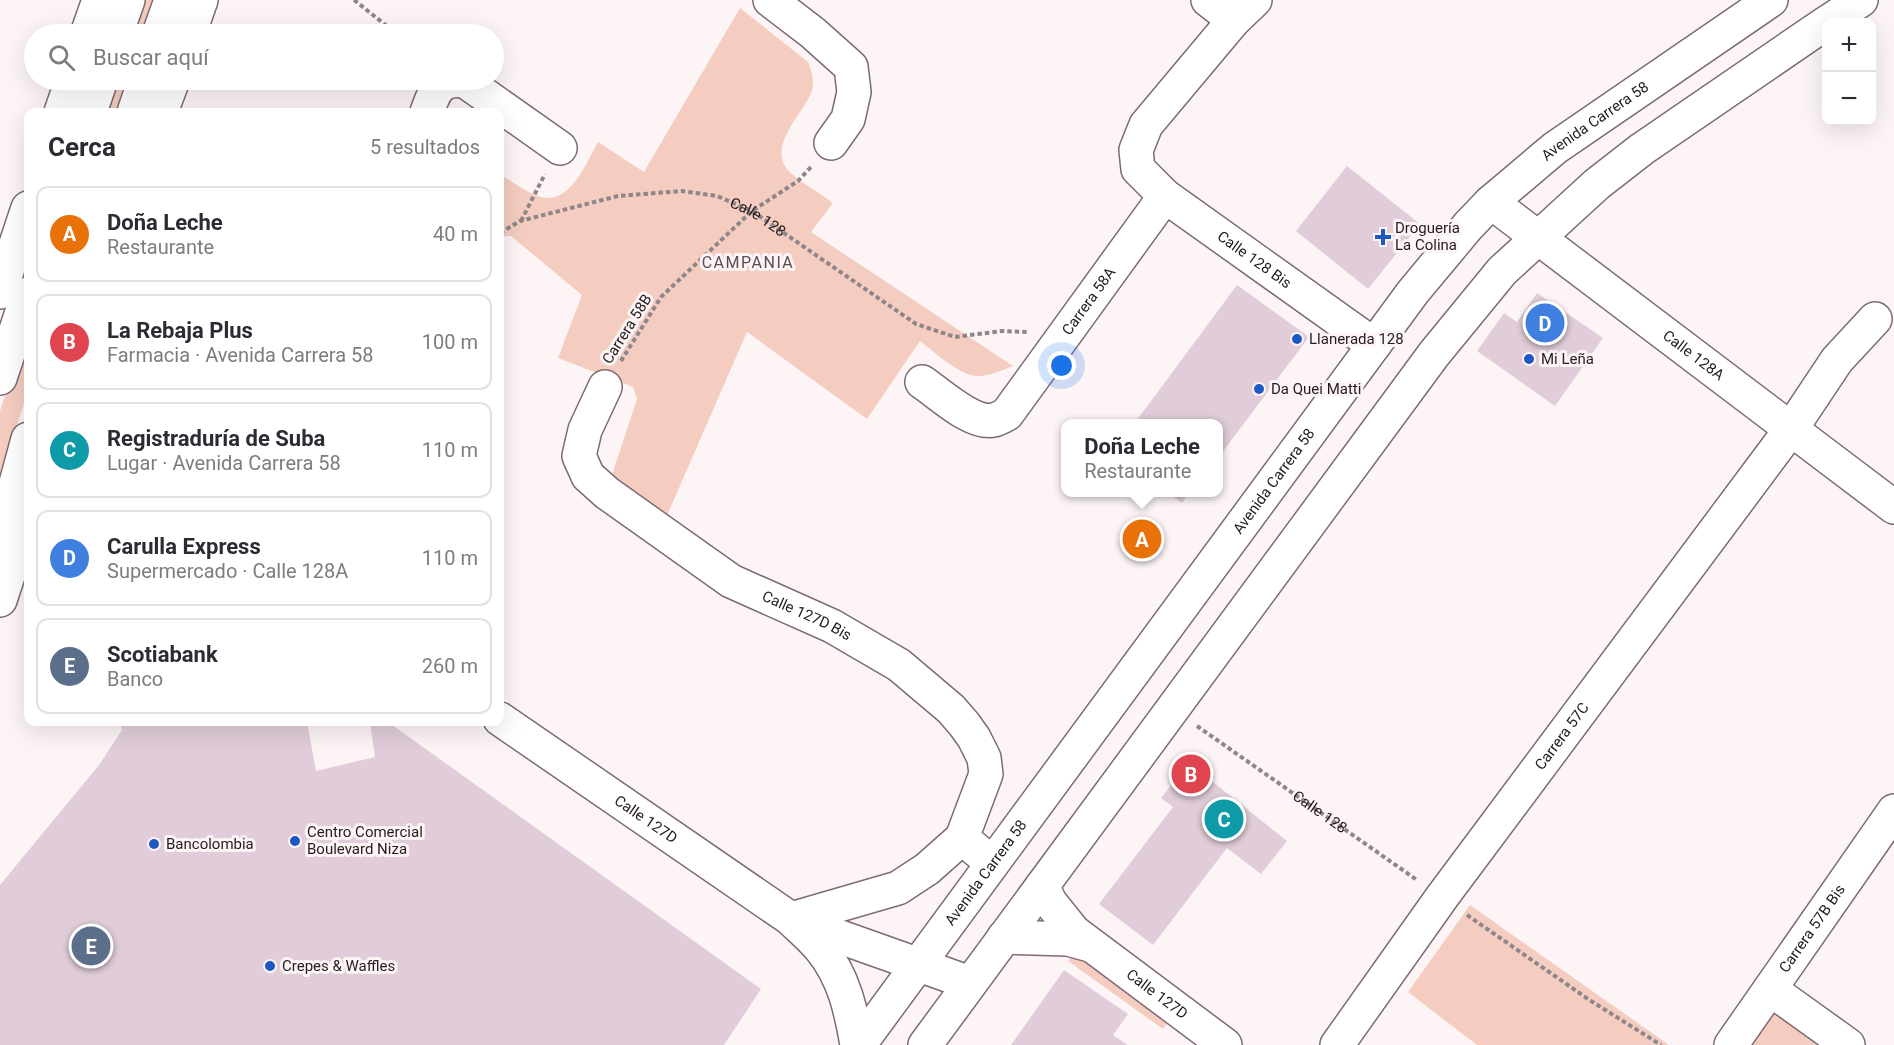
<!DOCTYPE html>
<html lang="es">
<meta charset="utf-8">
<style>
:root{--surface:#fff;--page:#f2f2f3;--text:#2b2b33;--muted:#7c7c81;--line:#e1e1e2;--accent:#1e58c4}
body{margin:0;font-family:Roboto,sans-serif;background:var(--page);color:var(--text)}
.controls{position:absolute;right:18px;top:18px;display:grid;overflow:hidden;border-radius:12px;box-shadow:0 6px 24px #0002}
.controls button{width:54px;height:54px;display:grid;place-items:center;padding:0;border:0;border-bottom:2px solid var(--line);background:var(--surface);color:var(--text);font:30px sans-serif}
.you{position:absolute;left:1062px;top:366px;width:21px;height:21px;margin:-15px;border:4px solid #fff;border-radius:50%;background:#1a73e8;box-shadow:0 0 0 9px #1a73e833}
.badge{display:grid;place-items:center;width:39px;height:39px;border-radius:50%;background:var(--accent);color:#fff;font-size:20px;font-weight:700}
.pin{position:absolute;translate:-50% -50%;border:3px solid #fff;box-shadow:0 2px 6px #0006}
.popup{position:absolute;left:1061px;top:419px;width:162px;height:78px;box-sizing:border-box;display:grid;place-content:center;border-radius:12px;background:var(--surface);filter:drop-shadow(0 2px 4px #0005);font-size:20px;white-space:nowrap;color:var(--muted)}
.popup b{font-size:22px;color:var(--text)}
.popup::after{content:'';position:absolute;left:50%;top:100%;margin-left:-12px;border:12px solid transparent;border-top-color:var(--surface)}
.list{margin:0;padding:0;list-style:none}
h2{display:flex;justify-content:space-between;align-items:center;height:78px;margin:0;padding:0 24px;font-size:26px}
h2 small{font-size:20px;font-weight:400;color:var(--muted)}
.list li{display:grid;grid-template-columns:39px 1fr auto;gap:18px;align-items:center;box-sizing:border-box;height:96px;margin:0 12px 12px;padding:0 12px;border:2px solid var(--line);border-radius:12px}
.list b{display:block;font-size:22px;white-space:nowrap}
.list p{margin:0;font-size:20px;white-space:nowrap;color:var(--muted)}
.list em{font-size:20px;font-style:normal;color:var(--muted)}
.icon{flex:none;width:33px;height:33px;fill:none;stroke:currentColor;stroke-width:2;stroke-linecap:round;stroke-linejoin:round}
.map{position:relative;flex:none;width:1894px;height:1045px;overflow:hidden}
.search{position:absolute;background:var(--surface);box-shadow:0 6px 24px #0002;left:24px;top:24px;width:480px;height:66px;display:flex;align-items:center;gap:15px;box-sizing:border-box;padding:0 21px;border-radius:33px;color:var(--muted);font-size:22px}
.panel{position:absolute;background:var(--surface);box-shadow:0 6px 24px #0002;left:24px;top:108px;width:480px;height:618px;border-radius:12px}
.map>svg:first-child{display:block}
</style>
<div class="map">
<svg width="1894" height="1045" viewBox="0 0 1894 1045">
<rect width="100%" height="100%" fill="#fdf4f6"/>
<g fill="#f4cdc0">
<polygon points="139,0 158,0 146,34 127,34"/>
<path d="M740 8 808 62C811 70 815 81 812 90 805 113 763 148 791 173 803 184 820 193 833 203L811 232 1013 366C1002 370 988 377 976 376 959 375 933 351 920 341L867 419 747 332 665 520 611 478 637 399 633 387 558 358 582 295 511 236 500 237V174C511 181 529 194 541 197 571 205 587 161 598 142L644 172Z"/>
<polygon points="112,80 132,80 121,112 101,112"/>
<polygon points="28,327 28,391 0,478 0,411"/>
<polygon points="1470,905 1669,1045 1477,1045 1408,992"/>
<polygon points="1074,953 1168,1022 1163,1029 1068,961"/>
<polygon points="1772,1002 1829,1045 1741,1045"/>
</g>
<g fill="#e0cdd9">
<polygon points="1347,166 1420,224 1368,289 1296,231"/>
<polygon points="1237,285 1309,337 1218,458 1218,424 1134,424"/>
<polygon points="1537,293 1603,338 1555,406 1477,351 1504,313 1517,322"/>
<polygon points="1166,492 1190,492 1182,503"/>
<polygon points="120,722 307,722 316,771 375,757 370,722 388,722 761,989 724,1045 0,1045 0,885 99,765 122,730"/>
<polygon points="1189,763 1287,841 1261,874 1227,848 1153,945 1099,904 1173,807 1161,798"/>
<polygon points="1064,970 1128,1014 1113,1035 1128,1045 1011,1045"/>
</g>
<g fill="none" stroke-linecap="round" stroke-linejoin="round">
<defs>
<g id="minor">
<polyline points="770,0 813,33 851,67 854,92 848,119 831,143"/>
<polyline points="1208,0 1234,20"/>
<path id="s3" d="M1255 0 1234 20 1146 125 1136 150 1138 169 1165 196 1374 345"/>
<polyline points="116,34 128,0"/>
<polyline points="159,34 171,0"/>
<polyline points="90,112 101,80"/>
<polyline points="134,112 145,80"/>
<path d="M427 112C435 90 439 78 465 81L560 148"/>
<path id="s4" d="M1491 202 1894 507"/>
<polyline points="0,378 28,294"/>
<path id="s5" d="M922 382C940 394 972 425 994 420 998 419 1003 416 1007 414L1165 196"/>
<path id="s6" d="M605 387 585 430 579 456 588 476 607 493 731 581 832 626 899 665 951 709 964 724 974 738 984 758 986 774 962 838 992 863"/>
<polyline points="0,542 28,439"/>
<path id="s7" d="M500 719 791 919C801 929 812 938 821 949 844 977 851 1010 857 1045"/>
<path id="s8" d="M1042 886 1050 902 1074 932 1225 1045"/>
<polyline points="791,919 898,888 927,869 962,838"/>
<polyline points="798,922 970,983"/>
<polyline points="1004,937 1068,939 1090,945"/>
<polyline points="1770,989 1848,1045"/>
<path id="s9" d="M1337 1045 1442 897 1791 429 1837 360 1875 319"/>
<path id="s10" d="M1731 1045 1894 811"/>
</g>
<g id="major">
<polyline points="1828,22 1861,0"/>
<polyline points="87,34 99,0"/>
<polyline points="189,34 201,0"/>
<polyline points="61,112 72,80"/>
<polyline points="161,112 173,80"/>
<polyline points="0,292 28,208"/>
<polyline points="0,600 28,515"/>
<path id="s11" d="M859 1045 1413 292 1468 226 1491 202 1555 148 1771 0"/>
<polyline points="925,1045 1434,354 1502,271 1597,184 1642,149 1826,23"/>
</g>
</defs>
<use href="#minor" stroke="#7e6b70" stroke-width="36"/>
<use href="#major" stroke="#7e6b70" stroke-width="36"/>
<g stroke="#8f8689" stroke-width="4" stroke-dasharray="4.5 3" stroke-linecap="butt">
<polyline points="354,0 397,34"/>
<polyline points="521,221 545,174"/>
<path id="s1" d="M500 233 520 221 618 196 682 191 717 196 752 211 916 324 955 337 1002 331 1027 332"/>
<polyline points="621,361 661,297 752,211 798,181 811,167"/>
<path id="s2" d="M1197 726 1417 880"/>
<polyline points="1467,915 1588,999 1661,1045"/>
</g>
<use href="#minor" stroke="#fff" stroke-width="33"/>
<use href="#major" stroke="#fff" stroke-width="33"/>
</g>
<g fill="#1e58c4" stroke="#fdf4f6" stroke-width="2">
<path d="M1380 228h6v6h6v6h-6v6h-6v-6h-6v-6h6z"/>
<circle cx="1297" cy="339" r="6"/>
<circle cx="1529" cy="359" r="6"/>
<circle cx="1259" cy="389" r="6"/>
<circle cx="295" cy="841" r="6"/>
<circle cx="154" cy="844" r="6"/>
<circle cx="270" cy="966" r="6"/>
</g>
<g text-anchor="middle" stroke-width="6" stroke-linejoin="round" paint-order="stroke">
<g font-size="15" fill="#241c1f" stroke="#fdf4f6">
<text dy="5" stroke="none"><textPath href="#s11" startOffset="1186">Avenida Carrera 58</textPath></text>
<text dy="5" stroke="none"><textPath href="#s1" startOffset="270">Calle 128</textPath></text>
<text dy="5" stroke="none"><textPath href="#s3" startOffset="360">Calle 128 Bis</textPath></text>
<text dy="5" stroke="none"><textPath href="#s5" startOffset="237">Carrera 58A</textPath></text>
<text transform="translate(627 329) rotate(-58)" y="5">Carrera 58B</text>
<text dy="5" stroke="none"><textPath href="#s4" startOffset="254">Calle 128A</textPath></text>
<text dy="5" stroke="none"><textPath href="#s11" startOffset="700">Avenida Carrera 58</textPath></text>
<text dy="5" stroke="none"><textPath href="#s6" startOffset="357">Calle 127D Bis</textPath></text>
<text dy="5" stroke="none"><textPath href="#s9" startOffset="382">Carrera 57C</textPath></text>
<text dy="5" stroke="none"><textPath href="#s2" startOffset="150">Calle 128</textPath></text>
<text dy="5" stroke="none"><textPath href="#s7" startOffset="177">Calle 127D</textPath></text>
<text dy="5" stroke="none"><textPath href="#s11" startOffset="214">Avenida Carrera 58</textPath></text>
<text dy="5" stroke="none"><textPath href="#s10" startOffset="142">Carrera 57B Bis</textPath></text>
<text dy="5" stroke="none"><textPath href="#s8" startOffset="160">Calle 127D</textPath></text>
</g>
<g font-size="15" fill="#241c1f" stroke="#fdf4f6" text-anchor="start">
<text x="1395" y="233">Droguería<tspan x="1395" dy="17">La Colina</tspan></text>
<text x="1309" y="344">Llanerada 128</text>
<text x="1541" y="364">Mi Leña</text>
<text x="1271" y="394">Da Quei Matti</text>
<text x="307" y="837">Centro Comercial<tspan x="307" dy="17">Boulevard Niza</tspan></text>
<text x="166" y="849">Bancolombia</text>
<text x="282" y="971">Crepes &amp; Waffles</text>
</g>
<g font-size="16" letter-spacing="1.5" fill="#5e4c51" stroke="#fdf4f6">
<text x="748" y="268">CAMPANIA</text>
</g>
</g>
</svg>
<div class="controls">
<button>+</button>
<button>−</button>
</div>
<div class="you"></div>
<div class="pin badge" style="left:1142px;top:539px;background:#e8710a">A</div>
<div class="popup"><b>Doña Leche</b>Restaurante</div>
<div class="pin badge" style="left:1191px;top:774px;background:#e0444e">B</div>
<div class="pin badge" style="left:1224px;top:819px;background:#0f9aa8">C</div>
<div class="pin badge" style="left:1545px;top:323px;background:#3f7fe0">D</div>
<div class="pin badge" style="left:91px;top:946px;background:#5c6f8a">E</div>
<div class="search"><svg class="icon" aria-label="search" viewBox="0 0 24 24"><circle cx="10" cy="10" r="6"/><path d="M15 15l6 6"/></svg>Buscar aquí</div>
<section class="panel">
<h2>Cerca<small>5 resultados</small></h2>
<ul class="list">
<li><span class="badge" style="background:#e8710a">A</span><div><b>Doña Leche</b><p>Restaurante</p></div><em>40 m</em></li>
<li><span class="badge" style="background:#e0444e">B</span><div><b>La Rebaja Plus</b><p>Farmacia · Avenida Carrera 58</p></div><em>100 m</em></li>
<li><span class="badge" style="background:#0f9aa8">C</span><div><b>Registraduría de Suba</b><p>Lugar · Avenida Carrera 58</p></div><em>110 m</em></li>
<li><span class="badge" style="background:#3f7fe0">D</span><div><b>Carulla Express</b><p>Supermercado · Calle 128A</p></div><em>110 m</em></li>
<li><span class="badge" style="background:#5c6f8a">E</span><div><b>Scotiabank</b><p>Banco</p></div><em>260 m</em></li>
</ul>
</section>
</div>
